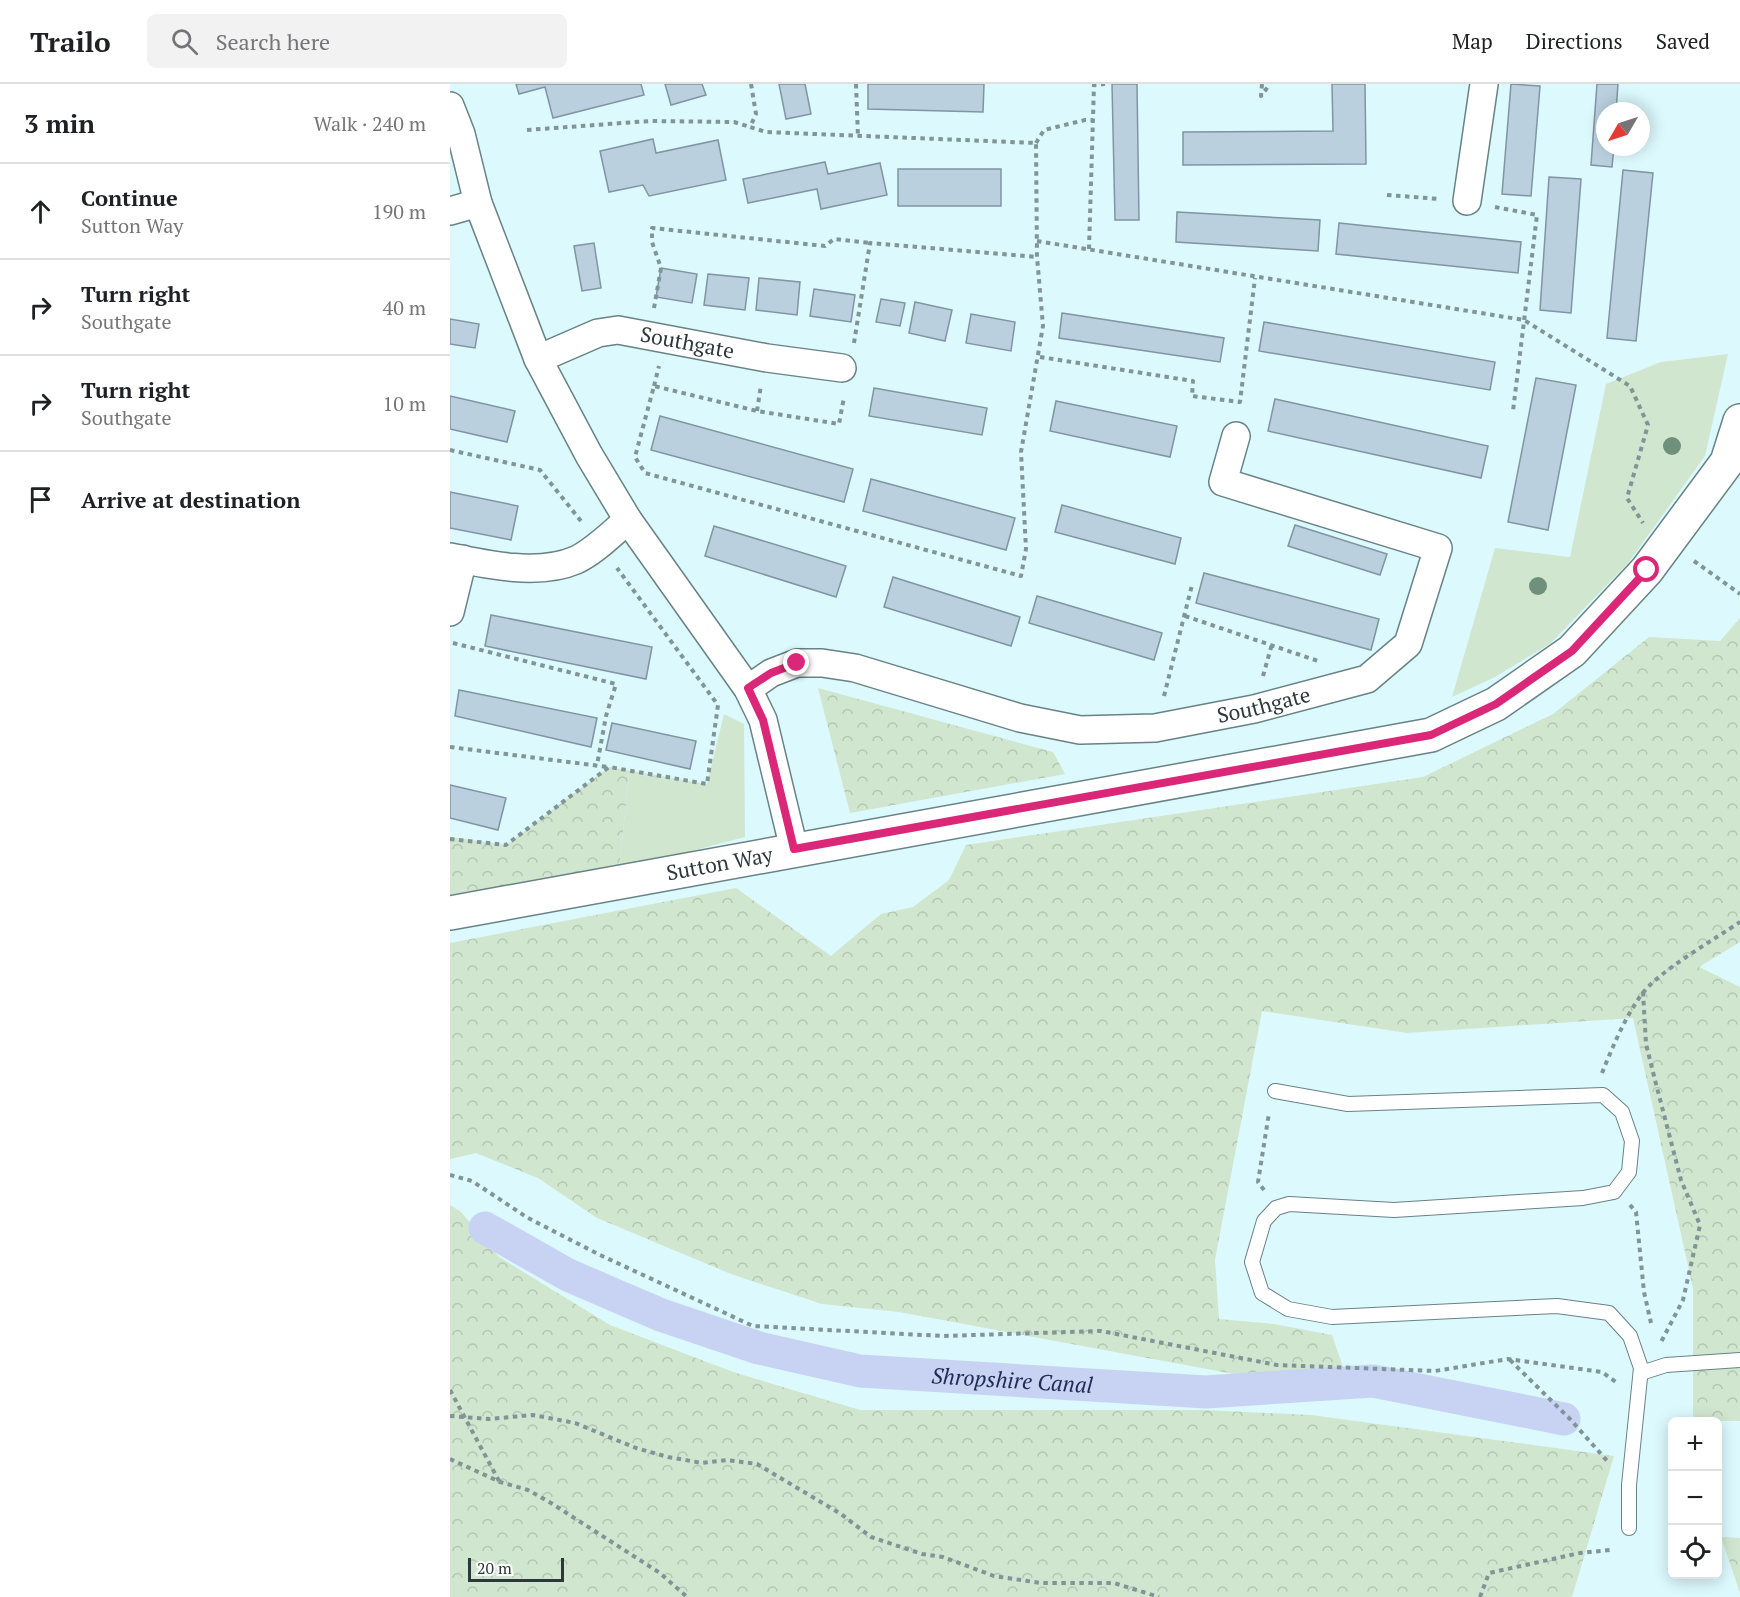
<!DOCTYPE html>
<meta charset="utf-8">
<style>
:root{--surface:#fff;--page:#f2f2f2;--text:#202124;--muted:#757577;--line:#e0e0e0}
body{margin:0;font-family:"PT Serif",serif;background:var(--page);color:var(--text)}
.controls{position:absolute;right:18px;bottom:18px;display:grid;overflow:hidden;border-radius:9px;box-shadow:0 3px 15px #0003}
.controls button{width:54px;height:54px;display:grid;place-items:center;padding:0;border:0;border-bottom:2px solid var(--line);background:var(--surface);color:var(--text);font:30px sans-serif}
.compass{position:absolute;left:1146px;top:18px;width:54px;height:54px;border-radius:50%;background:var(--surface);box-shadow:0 3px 15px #0003;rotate:231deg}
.scale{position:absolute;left:18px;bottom:15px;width:96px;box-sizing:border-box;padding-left:6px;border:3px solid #2d383a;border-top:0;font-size:16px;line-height:21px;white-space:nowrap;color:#2d383a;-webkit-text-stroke:4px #fff;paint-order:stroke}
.stop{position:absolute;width:18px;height:18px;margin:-14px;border:4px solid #db2777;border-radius:50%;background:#fff}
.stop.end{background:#db2777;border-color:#fff;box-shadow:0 2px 6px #0008}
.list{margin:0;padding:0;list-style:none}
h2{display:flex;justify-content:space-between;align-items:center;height:78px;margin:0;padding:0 24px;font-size:26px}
h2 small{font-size:20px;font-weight:400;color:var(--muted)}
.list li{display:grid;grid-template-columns:39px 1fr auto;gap:18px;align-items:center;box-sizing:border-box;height:96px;padding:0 24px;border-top:2px solid var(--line)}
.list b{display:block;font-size:22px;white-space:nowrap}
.list p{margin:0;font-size:20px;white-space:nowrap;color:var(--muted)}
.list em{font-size:20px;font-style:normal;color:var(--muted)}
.icon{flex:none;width:33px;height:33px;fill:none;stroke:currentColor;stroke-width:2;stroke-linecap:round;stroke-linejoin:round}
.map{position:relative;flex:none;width:1290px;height:1513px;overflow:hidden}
header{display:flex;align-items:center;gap:36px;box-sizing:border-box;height:84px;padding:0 30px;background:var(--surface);border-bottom:2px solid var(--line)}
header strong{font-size:28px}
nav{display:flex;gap:33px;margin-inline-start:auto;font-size:21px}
.search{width:420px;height:54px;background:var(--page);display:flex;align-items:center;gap:15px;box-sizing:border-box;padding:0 21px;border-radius:9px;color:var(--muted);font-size:22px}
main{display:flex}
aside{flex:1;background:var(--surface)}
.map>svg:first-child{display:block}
</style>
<header>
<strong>Trailo</strong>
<div class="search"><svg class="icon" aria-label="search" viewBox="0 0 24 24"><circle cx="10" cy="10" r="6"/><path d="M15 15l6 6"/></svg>Search here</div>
<nav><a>Map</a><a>Directions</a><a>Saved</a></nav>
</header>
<main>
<aside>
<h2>3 min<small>Walk · 240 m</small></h2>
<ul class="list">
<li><svg class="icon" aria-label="ahead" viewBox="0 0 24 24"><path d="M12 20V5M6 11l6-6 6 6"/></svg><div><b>Continue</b><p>Sutton Way</p></div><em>190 m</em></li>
<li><svg class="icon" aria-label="right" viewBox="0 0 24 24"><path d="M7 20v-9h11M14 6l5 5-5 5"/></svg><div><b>Turn right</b><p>Southgate</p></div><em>40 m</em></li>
<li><svg class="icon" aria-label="right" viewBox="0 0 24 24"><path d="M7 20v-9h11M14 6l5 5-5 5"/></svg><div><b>Turn right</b><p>Southgate</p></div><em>10 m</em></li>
<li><svg class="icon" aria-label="arrive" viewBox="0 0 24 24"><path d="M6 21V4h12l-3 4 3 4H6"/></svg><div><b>Arrive at destination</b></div></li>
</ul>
</aside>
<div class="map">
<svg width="1290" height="1513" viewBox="0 0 1290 1513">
<defs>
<pattern id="forest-crowns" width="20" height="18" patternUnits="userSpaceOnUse" patternTransform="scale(1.5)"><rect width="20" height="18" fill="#d1e6cf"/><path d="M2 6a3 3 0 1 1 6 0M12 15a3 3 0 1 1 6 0" fill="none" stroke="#b4c6b2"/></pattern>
</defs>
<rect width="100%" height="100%" fill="#dcf9fd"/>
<g fill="#d1e6cf">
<polygon points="1278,270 1255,372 1179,478 1101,559 1045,593 1002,613 1045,464 1120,473 1156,300 1211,278"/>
<polygon points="274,630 294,640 295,753 169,786 179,690 257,700"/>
</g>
<g fill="url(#forest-crowns)">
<polygon points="1290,534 1290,858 1249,883 1290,903 1290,1337 1256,1337 1243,1332 1243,1204 1183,934 957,949 812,927 765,1176 769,1235 824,1240 882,1251 903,1312 449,1228 372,1220 281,1190 147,1134 88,1094 26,1069 0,1075 0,859 286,804 381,872 431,830 463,823 499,796 516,761 973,693 1103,630 1199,553 1270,557"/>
<polygon points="368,604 603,668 615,690 400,729"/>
<polygon points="159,683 257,700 179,690 169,786 0,813 0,753 56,761"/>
<polygon points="0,1121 11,1128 49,1173 160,1241 283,1288 410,1326 755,1326 861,1331 1164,1372 1122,1513 0,1513"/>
<polygon points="1271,1453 1290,1454 1290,1509"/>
</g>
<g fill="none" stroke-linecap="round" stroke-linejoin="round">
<path stroke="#c8d3f3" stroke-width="33" id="s1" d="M35 1144 118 1191 211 1231 309 1264 410 1287 756 1308 923 1297 1114 1335"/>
</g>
<g fill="#bbd0df" stroke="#8094a1" stroke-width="1.5">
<polygon points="66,0 191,0 194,11 103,34 95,3 69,10"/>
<polygon points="215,0 252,0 256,11 221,21"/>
<polygon points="329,0 355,0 361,30 336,35"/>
<polygon points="418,0 534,0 533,28 418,25"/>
<polygon points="662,0 687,0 689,136 665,136"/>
<polygon points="882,0 915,0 916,80 733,81 733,48 883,47"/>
<polygon points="1061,0 1090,2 1081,112 1052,110"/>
<polygon points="1147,0 1168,0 1166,27 1155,27 1155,63 1164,63 1162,83 1141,81"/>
<polygon points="203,55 206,69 268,56 276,96 199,112 193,101 159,108 150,67"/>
<polygon points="375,78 378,90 430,79 437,111 371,125 367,105 298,119 293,95"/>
<rect x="448" y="85" width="103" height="37"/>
<polygon points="1173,86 1203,89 1186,257 1157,254"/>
<polygon points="1099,93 1131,95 1121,229 1090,226"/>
<polygon points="727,128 870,136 868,167 726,158"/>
<polygon points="889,139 1071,158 1068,189 886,170"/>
<polygon points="144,159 151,204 132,207 124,162"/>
<polygon points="211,184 247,190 242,219 206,213"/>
<polygon points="258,190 299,194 295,226 254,221"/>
<polygon points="309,194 350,198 347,231 306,226"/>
<polygon points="364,205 405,211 401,238 360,232"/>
<polygon points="431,215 455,219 450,242 426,238"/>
<polygon points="465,218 502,226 495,257 459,249"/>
<polygon points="612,229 774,254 770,278 609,254"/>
<polygon points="521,230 565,238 561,267 516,259"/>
<polygon points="0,235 29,240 25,264 0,260"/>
<polygon points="814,238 1045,278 1040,306 809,267"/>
<polygon points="1086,294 1126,301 1098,446 1058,438"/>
<polygon points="424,304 537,324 532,351 419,332"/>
<polygon points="0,312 65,327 57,358 0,345"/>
<polygon points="825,315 1038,362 1031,394 818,347"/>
<polygon points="606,317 727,342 720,373 600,347"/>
<polygon points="210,332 403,385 394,418 201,366"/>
<polygon points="421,395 565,434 556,466 413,427"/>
<polygon points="0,408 68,422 61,456 0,444"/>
<polygon points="612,421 731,454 725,480 605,448"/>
<polygon points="845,441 937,470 930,491 838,462"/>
<polygon points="264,442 396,482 386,513 255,472"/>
<polygon points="754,489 929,535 921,566 746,519"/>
<polygon points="443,493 570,533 561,562 434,523"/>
<polygon points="587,512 712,549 704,576 579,539"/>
<polygon points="41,531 202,563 196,595 35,562"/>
<polygon points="9,606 147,634 141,663 5,632"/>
<polygon points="162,639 246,657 240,685 156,666"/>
<polygon points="0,701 56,714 48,746 0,734"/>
</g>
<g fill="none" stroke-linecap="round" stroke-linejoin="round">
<defs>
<g id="service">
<polyline points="825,1007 898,1020 1153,1011 1172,1028 1182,1057 1179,1088 1164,1108 1133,1114 944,1126 839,1120 826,1124 814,1137 802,1178 812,1209 838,1225 882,1233 1107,1222 1159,1229 1180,1252 1191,1284 1179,1401 1179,1444"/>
<polyline points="1191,1289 1216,1281 1290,1276"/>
</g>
<g id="minor">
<polyline points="0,22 11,50 28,119 88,275 139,371 178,436 298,605 313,636 344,765"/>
<polyline points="1017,117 1034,0"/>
<polyline points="0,127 28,119"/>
<path id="s2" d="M88 275 148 249 168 246 317 274 392 284"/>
<path d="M0 473C38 481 89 492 126 476 145 467 162 449 178 436"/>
<polyline points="0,528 13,475"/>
<path id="s3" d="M298 605 321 589 347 579H372L405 584 570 634 630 646 705 644 804 625 917 595 958 560 988 464 773 398 786 352"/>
</g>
<g id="tertiary">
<path id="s4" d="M0 829 981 651 1046 620 1122 567 1197 486 1277 378 1290 337"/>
</g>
</defs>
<use href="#service" stroke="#688285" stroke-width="16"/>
<use href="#minor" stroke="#688285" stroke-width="30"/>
<use href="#tertiary" stroke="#688285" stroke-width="36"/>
<g stroke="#819497" stroke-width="4" stroke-dasharray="4.5 4.5" stroke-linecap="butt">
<polyline points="301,0 306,30 300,43 316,48 586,59 587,173 593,242 571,368 576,465 571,492 195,389 185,373 204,302 307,327 389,340 394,313"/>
<polyline points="406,0 408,53"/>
<polyline points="812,0 811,12 820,0"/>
<polyline points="77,46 200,37 284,38 300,43"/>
<polyline points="586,59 594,46 635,36 643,36"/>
<polyline points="937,111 990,115"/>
<polyline points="1045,123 1087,131 1063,327"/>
<polyline points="587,157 1074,236 1180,302 1198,341 1177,414 1193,439"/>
<polyline points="639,165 644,1 655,0"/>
<polyline points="204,224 211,184 202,158 202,144 375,162 384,155 420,159"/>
<polyline points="404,259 420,159 587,173"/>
<polyline points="590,273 743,297 742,312 790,318 805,194"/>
<polyline points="204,302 209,282"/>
<polyline points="307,327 311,301"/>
<polyline points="0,366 90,386 131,437"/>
<polyline points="1244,477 1290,510"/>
<polyline points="735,532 868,577"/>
<polyline points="3,559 166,600 156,632 147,681"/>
<polyline points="813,592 822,560"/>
<polyline points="714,612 742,501"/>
<polyline points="0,663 158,683"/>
<polyline points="0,755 56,761 159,683 257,700 268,621 167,484"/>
<polyline points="1193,908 1196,960 1205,996 1231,1096 1250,1141 1233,1216 1210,1260"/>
<path d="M1152 989C1163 962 1175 933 1192 910 1209 887 1265 855 1290 838"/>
<polyline points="0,1091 22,1097 78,1134 150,1171 303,1242 493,1252 651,1247 827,1281 985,1287 1058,1275 1152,1288 1166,1298"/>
<polyline points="814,1106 808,1098 819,1029"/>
<polyline points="1180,1121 1186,1128 1194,1208 1201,1239"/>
<polyline points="1060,1276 1120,1335 1159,1379"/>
<polyline points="0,1306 49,1397"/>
<polyline points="0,1332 39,1335 83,1331 125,1339 186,1364 218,1373 252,1379 277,1376 307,1380 391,1430 421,1453 472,1470 493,1473 544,1492 591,1499 664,1499 709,1513"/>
<polyline points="0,1375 50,1398 78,1406 101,1419 210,1489 237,1513"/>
<polyline points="1030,1513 1039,1489 1130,1469 1160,1466"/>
</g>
<use href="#service" stroke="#fff" stroke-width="14"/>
<use href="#minor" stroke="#fff" stroke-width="27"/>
<use href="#tertiary" stroke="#fff" stroke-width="33"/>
</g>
<g fill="#6f907d">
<circle cx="1222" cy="362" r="9"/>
<circle cx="1088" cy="502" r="9"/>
</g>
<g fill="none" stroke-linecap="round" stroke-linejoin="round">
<polyline stroke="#db2777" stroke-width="8" points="347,579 321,589 298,604 313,636 344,765 981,651 1046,620 1122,567 1197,486"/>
</g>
<g text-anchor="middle" stroke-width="5" stroke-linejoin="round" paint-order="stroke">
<g font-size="21" fill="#2d383a" stroke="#fff">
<text dy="7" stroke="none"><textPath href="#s2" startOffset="156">Southgate</textPath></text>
<text dy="7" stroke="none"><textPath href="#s3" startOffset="534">Southgate</textPath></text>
<text dy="7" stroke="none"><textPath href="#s4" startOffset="274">Sutton Way</textPath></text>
</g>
<g font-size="22" font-style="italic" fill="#212c55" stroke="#fff">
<text dy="8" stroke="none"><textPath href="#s1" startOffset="556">Shropshire Canal</textPath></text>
</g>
</g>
</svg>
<div class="controls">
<button>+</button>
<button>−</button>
<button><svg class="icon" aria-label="locate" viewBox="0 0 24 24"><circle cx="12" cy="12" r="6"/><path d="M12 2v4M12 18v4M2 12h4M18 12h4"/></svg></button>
</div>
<svg class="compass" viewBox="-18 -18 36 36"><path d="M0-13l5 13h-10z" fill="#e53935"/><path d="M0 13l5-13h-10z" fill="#757577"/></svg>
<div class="scale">20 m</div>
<div class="stop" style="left:1197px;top:486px"></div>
<div class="stop end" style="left:347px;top:579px"></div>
</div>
</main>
